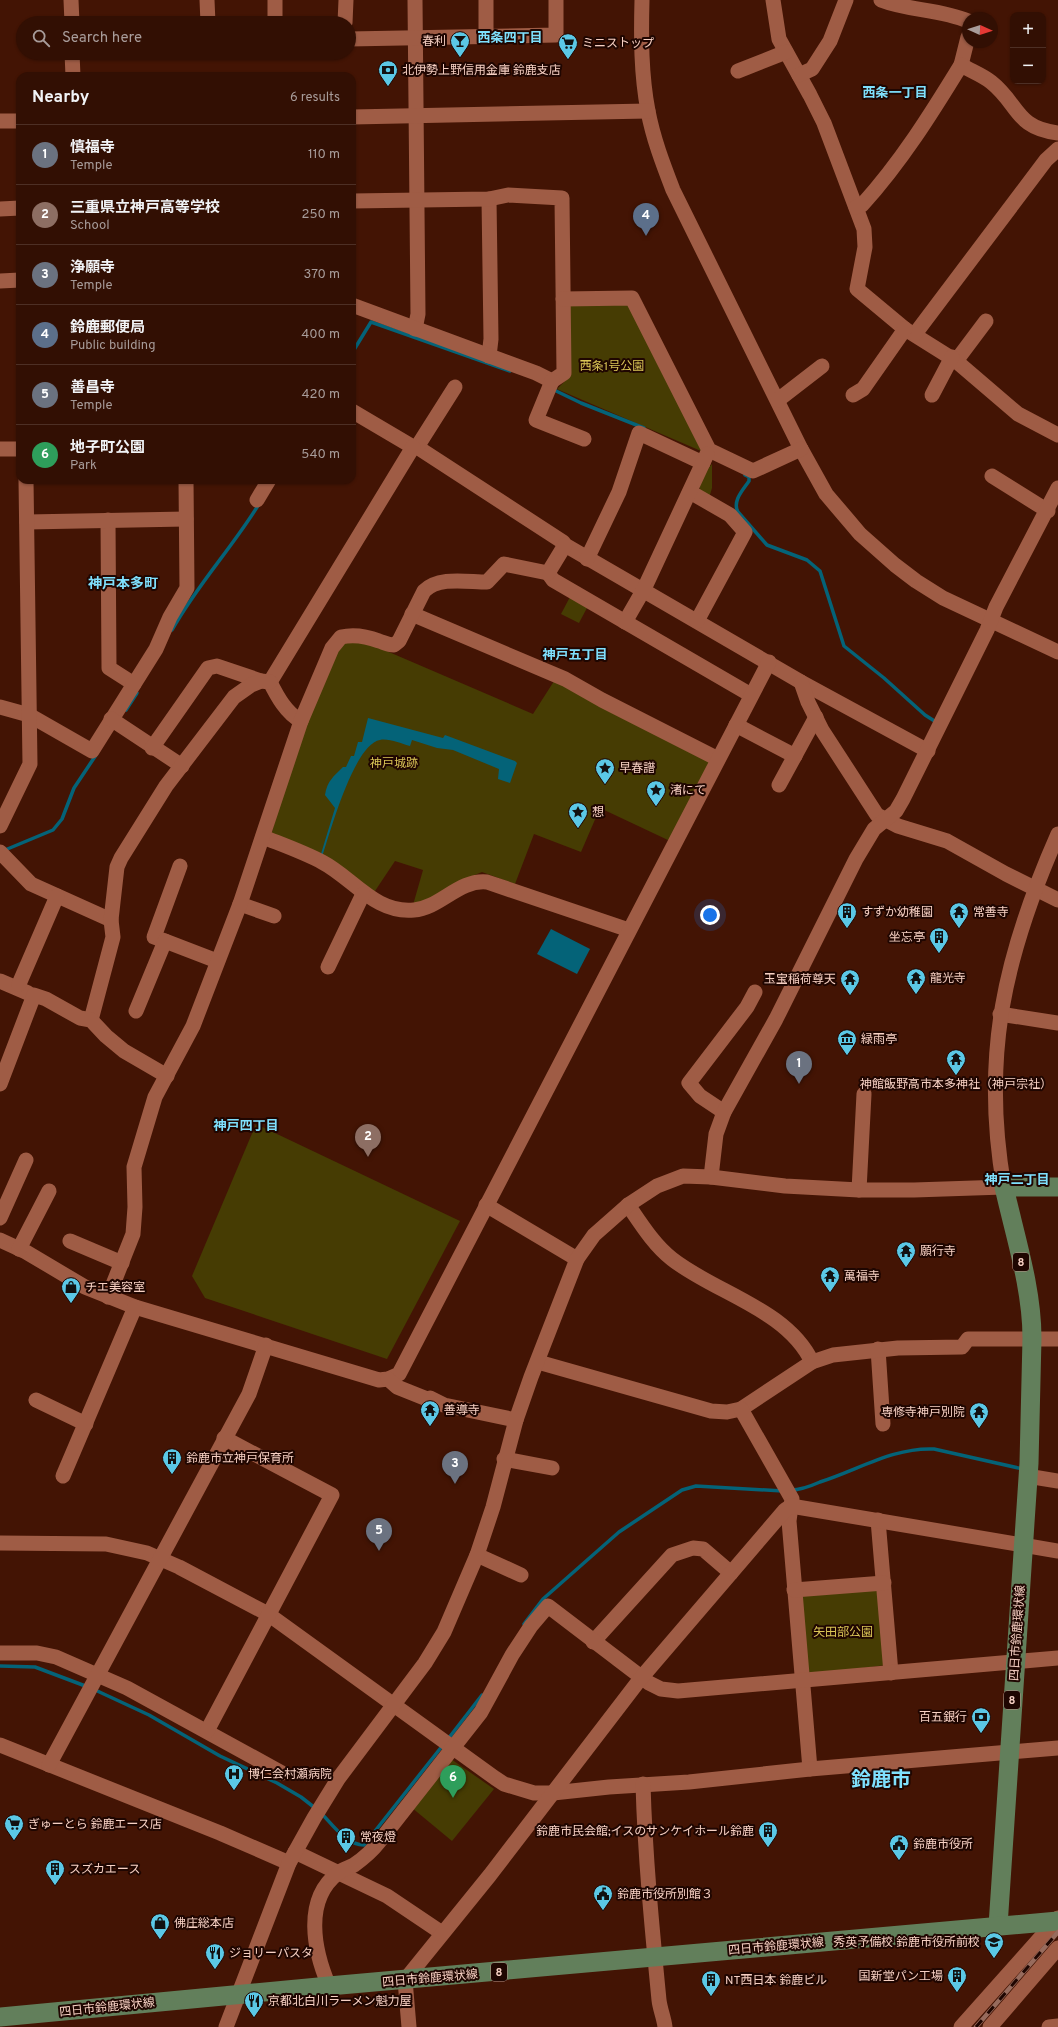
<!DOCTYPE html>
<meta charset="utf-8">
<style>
:root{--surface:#320f03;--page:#3a180d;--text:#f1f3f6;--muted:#a89c9a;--line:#4d2f25;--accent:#5bc8e6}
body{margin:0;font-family:Overpass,"Noto Sans JP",sans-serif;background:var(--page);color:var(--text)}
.controls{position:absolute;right:12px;top:12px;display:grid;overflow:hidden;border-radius:8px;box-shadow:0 1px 3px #0004}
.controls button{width:36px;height:36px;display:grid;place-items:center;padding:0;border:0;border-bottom:1px solid var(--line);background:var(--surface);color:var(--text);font:20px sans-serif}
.compass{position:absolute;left:962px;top:12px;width:36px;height:36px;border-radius:50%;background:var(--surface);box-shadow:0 1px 3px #0004;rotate:93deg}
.you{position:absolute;left:710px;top:915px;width:14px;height:14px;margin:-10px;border:3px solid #fff;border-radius:50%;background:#1a73e8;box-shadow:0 0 0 6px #1a73e833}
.badge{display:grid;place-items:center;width:26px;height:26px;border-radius:50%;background:var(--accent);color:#fff;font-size:13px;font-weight:700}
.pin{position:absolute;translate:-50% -33px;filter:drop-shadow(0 1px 2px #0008)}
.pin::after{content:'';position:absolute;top:21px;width:14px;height:12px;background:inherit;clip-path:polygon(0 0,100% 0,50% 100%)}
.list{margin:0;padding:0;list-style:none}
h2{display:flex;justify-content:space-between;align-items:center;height:52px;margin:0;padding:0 16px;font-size:17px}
h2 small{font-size:13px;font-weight:400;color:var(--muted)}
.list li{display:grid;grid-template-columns:26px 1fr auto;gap:12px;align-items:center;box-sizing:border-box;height:60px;padding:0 16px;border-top:1px solid var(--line)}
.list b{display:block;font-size:15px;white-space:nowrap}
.list p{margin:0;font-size:13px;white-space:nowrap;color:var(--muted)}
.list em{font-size:13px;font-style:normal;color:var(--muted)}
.icon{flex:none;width:22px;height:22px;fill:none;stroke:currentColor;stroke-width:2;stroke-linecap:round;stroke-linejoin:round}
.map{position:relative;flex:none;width:1058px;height:2027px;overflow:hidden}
.search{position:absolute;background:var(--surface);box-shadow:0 1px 3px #0004;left:16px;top:16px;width:340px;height:44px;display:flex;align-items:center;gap:10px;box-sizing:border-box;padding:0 14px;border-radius:22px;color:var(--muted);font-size:15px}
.panel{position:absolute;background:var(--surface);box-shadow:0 1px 3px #0004;left:16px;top:72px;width:340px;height:412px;border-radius:12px}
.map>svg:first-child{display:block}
</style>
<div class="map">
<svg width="1058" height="2027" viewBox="0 0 1058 2027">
<rect width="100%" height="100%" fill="#431404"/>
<g fill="#463c03">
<polygon points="628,303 703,450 701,451 557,389 569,377 569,304"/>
<path d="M712 464V488L709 498 701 494C697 479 703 475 712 464Z"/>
<polygon points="571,595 588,606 579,623 561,614"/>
<polygon points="354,637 533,714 556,678 707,756 711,764 670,841 600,808 581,852 534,834 515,884 482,872 458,882 425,902 413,905 423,870 395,861 373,894 271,835 304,724 335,650"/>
<polygon points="256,1124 460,1221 387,1359 205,1298 192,1276"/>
<polygon points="876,1587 879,1592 886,1665 810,1675 806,1672 800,1598 803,1593"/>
<polygon points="451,1759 494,1789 452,1841 411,1807"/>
</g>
<g fill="#046378">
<path d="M368 718 443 738 445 735 515 761 517 763 510 783 498 779 499 769 453 750 437 748 412 740 410 746C402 744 388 738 380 740 354 744 330 833 322 857H320L335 808 325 795C327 781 334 776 343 767H346L351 756H354L358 742H362Z"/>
<polygon points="551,929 590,949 577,974 537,954"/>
</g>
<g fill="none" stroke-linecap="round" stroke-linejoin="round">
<g stroke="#046378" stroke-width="3.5">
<polyline points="352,353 371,322 510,371"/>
<polyline points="552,389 581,403 644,428"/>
<path d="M745 475 749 477V481C743 490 732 501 738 512L767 545 807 560 820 571 844 646 884 678 925 715 936 722"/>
<path d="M172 630C197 585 232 548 259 504"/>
<polyline points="126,710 137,693"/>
<polyline points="5,850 53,830 62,819 74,788 96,755"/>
<path d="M791 1490C801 1490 811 1486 820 1482 858 1470 894 1447 934 1449L1023 1469"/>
<polyline points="524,1624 543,1599 619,1532 682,1490 696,1486 783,1491"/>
<polyline points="0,1666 35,1667 88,1687"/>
<polyline points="93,1689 149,1715 220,1756 277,1783 301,1797 315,1808"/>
<polyline points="448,1739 482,1695"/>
<path d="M321 1813C333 1825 346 1845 364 1845L443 1745"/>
</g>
<g stroke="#9f5c45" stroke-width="15">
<polyline points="71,0 72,23"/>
<polyline points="207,0 208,23"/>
<polyline points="415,0 418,314 415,329"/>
<path d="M642 0C641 37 641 74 648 111 653 138 663 164 673 190L801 449 826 494 860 534 895 565 916 581 943 598 1058 652"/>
<polyline points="773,0 779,39 810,95 824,123 864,229 865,247 857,289 905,329 956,361 1018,414 1058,435"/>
<path d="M881 0C909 11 940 9 968 21"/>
<polyline points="275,23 275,0"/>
<polyline points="345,23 346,0"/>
<polyline points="486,36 486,0"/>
<polyline points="349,39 556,35 556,0"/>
<polyline points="72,53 73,76"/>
<polyline points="961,65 968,37"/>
<polyline points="738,71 786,52"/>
<polyline points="799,75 812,69 830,41 846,0"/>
<polyline points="352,117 648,111"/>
<polyline points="0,121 20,121"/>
<polyline points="489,199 491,339 489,356"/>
<polyline points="352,201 489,199 508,195 562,198 564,373 552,381 536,373 352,305"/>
<path d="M856 207 862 205C901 162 931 114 961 65 971 71 982 75 991 82 1019 104 1015 128 1058 133"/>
<polyline points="0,209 20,208"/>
<polyline points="0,281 20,280"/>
<polyline points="563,299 632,298 709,450 753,471 801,449"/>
<polyline points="915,334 1046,160 1058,149"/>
<polyline points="956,361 986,321"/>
<polyline points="552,381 536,420 584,439"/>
<polyline points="853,395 863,389 905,329"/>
<polyline points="932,395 952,357"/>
<polyline points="778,400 822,366"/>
<polyline points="352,411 413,447 417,447 563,542 565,545 801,682 928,751"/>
<polyline points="417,447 455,387"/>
<polyline points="0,449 20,449"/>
<polyline points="992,476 1048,511"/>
<polyline points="690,492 730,515 745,532 697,621"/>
<polyline points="257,500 269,480"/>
<polyline points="108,520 109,668 134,684"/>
<polyline points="27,522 186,519"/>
<polyline points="587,559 619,492 639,433 703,463"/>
<polyline points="548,573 553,580 751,695"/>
<polyline points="412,614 565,679 602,700 718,759"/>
<polyline points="625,622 644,589 707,454"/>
<polyline points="270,682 413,447"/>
<path d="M270 682C277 696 286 713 301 721"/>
<polyline points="801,682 808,702 822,730 877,815 898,826 947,841 1006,874 1058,900"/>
<polyline points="0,707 29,715 92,751 156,649 170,617 187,588 186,480"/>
<polyline points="111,719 182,766"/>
<polyline points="736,725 795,756"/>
<polyline points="152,748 208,668 217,666 261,681"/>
<polyline points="779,785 816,717"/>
<polyline points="0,826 30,764 26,480"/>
<path d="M263 837C283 845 303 852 322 862 353 878 375 914 414 910 440 908 459 879 487 882L629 930"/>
<polyline points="0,852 31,884 111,920"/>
<polyline points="240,904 274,916"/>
<polyline points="165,941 154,937 180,866"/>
<polyline points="328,967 363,894"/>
<polyline points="0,981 28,993"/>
<polyline points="19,984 57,896"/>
<polyline points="136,1011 165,941 217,961"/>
<polyline points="1000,1014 1058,1023"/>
<polyline points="91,1020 113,937 111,920 117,867 121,858 166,786 234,697 251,685 261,681 270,682"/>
<polyline points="0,1084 34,995 46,999 80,1018 91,1020 106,1036 124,1051 167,1076"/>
<polyline points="724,1112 700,1096 689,1083 747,1007 755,992"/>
<polyline points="711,1177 716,1134 724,1112 776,1019 856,859 874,829 896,811 903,799 987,630 996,607 1058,488"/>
<polyline points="859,1190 864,1094"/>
<polyline points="486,1205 577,1259"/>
<path d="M628 1205C641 1224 654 1245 672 1259 715 1293 787 1309 812 1362"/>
<polyline points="0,1218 26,1160"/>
<polyline points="0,1240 26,1252 85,1287 135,1307 379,1380 388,1379 399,1374 769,662"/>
<polyline points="70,1241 122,1263"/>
<polyline points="19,1249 49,1191"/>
<path d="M108 1297 133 1234 135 1207 134 1167 155 1097 193 1026 240 904 301 721 332 648 341 637C354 634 366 636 379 641 385 643 388 645 394 645L399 641 424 591C439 576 467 582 487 582L504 564 548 573 565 545"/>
<polyline points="878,1349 883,1424"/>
<polyline points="538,1362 711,1411 727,1412 741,1409 812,1362 833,1355 898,1348 962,1347 968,1339 1058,1339"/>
<polyline points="388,1379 397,1387 427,1399 430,1398 444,1405 516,1420"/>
<polyline points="36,1400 86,1424"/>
<polyline points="741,1409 792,1499 789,1521 810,1769"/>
<polyline points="504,1459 552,1468"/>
<polyline points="63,1476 135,1307"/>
<polyline points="1027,1476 1058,1481"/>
<polyline points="878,1520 891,1673"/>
<polyline points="0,1543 106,1544 147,1553 179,1567 268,1614 495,1778 504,1784 534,1793 553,1793 609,1787 689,1782 810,1769 1058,1748"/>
<polyline points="477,1555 521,1575"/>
<polyline points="794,1590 884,1583"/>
<polyline points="593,1642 672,1555 693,1548 703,1549 731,1573"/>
<polyline points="0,1653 37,1653 56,1657 127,1688 282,1773"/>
<polyline points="207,1731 332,1495 224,1438"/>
<polyline points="0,1745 220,1833 289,1863"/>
<polyline points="49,1765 249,1394 266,1345"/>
<path d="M643 1784C645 1856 652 1928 659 2000 660 2009 664 2018 665 2027"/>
<polyline points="295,1852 387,1896 442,1933"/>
<path d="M329 1986C314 1951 303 1900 338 1873 343 1869 349 1868 354 1865 364 1858 372 1851 379 1842L481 1712 512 1655 531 1626 548 1606 649 1683 661 1689 678 1691 1058 1658"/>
<path d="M226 2027 289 1863 314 1818 338 1779 425 1663 444 1632 477 1555 493 1507 516 1420 531 1377 577 1259 594 1235 628 1205 657 1186 683 1176 711 1177 785 1186 859 1190H914L1004 1187C981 1055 1005 954 1058 834"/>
<polyline points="409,2027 405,1980 490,1875 641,1678 785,1510 791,1506 1058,1551"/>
<polyline points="961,2027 1058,1918"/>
<polyline points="990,2027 1058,1948"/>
<polyline points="1049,2027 1058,2026"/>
</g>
<g stroke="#627f5b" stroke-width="19">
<path d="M998 1926 1029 1463 1032 1338C1032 1288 1015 1236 1004 1187H1058"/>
<polyline points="0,2017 329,1986 1058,1921"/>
</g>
<defs>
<polyline id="rail" points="976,2027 1058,1932"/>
</defs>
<use href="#rail" stroke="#976b5d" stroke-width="4.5"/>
<use href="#rail" stroke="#1f0601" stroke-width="3" stroke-dasharray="9" stroke-linecap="butt"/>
</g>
<defs>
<symbol id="bar-pin" viewBox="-11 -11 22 30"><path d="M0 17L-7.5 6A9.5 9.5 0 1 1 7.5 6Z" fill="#5bc8e6" stroke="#1f0601"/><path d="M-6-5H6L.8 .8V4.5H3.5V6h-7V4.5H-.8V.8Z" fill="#111"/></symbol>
<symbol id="supermarket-pin" viewBox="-11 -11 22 30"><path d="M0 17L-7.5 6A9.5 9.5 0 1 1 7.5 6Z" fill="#5bc8e6" stroke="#1f0601"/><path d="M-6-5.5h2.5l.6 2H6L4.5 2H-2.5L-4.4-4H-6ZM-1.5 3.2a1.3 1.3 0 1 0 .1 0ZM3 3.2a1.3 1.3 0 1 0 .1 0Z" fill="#111"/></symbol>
<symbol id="bank-pin" viewBox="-11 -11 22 30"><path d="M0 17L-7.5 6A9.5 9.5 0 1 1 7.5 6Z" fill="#5bc8e6" stroke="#1f0601"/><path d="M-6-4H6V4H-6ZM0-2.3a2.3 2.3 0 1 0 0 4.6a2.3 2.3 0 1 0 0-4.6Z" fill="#111"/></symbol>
<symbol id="sight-pin" viewBox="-11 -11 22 30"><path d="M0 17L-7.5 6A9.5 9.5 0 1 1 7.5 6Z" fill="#5bc8e6" stroke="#1f0601"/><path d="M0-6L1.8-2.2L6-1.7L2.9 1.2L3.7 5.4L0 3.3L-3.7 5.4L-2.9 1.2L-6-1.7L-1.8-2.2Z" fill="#111"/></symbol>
<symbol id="building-pin" viewBox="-11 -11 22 30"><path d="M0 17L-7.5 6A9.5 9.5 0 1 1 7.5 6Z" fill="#5bc8e6" stroke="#1f0601"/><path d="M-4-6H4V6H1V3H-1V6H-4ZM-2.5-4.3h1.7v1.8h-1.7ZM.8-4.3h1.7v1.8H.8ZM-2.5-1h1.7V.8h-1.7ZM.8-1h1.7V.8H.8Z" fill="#111"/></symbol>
<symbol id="temple-pin" viewBox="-11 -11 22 30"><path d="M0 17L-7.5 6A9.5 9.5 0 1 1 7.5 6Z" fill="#5bc8e6" stroke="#1f0601"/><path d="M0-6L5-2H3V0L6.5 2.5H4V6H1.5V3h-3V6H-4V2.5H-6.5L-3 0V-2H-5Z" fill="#111"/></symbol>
<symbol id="museum-pin" viewBox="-11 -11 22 30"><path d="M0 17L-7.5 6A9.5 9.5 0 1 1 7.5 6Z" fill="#5bc8e6" stroke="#1f0601"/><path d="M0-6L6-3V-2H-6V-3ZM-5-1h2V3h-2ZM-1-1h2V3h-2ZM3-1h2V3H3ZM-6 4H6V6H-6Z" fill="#111"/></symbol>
<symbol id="shop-pin" viewBox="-11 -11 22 30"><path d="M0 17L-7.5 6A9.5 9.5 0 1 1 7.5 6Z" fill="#5bc8e6" stroke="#1f0601"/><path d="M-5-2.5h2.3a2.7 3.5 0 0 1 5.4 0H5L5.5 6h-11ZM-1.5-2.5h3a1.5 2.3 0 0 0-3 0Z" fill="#111"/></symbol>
<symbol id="hospital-pin" viewBox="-11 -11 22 30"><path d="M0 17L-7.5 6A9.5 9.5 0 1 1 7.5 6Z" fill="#5bc8e6" stroke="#1f0601"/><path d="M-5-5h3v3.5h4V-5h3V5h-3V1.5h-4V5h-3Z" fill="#111"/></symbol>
<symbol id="civic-pin" viewBox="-11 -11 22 30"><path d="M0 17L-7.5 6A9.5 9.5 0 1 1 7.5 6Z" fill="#5bc8e6" stroke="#1f0601"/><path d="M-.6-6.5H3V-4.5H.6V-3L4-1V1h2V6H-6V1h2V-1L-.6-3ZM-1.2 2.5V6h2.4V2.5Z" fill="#111"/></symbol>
<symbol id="school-pin" viewBox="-11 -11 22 30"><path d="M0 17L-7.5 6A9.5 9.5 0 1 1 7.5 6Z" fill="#5bc8e6" stroke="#1f0601"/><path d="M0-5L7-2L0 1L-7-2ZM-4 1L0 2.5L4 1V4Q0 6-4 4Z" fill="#111"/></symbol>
<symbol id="restaurant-pin" viewBox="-11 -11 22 30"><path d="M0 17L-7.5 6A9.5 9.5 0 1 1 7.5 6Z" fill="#5bc8e6" stroke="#1f0601"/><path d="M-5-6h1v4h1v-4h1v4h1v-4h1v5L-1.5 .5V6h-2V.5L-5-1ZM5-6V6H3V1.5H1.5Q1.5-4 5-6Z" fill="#111"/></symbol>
</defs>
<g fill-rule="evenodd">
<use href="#bar-pin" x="449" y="30" width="22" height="30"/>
<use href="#supermarket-pin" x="557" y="32" width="22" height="30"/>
<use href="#bank-pin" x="377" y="59" width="22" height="30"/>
<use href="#sight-pin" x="594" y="757" width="22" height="30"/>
<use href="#sight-pin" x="645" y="779" width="22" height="30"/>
<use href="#sight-pin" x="567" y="801" width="22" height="30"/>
<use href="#building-pin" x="836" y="901" width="22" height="30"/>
<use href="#temple-pin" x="948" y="901" width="22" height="30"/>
<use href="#building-pin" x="928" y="926" width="22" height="30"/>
<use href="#temple-pin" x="905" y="967" width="22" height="30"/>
<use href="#temple-pin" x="839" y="968" width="22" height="30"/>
<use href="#museum-pin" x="836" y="1028" width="22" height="30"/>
<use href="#temple-pin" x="945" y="1048" width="22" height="30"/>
<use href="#temple-pin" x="895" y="1240" width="22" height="30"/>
<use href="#temple-pin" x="819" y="1265" width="22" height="30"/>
<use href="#shop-pin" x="60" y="1276" width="22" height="30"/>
<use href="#temple-pin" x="419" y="1399" width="22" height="30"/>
<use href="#temple-pin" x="968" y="1401" width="22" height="30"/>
<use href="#building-pin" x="161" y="1447" width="22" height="30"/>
<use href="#bank-pin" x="970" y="1706" width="22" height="30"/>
<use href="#hospital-pin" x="223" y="1763" width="22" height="30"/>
<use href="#supermarket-pin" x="3" y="1813" width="22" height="30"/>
<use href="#building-pin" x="757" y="1820" width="22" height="30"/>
<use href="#building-pin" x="335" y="1826" width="22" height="30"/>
<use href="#civic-pin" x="888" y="1833" width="22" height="30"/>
<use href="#building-pin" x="44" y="1858" width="22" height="30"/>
<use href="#civic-pin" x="592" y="1883" width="22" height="30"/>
<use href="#shop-pin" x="149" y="1912" width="22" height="30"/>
<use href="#school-pin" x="983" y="1931" width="22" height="30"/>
<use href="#restaurant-pin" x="204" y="1942" width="22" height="30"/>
<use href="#building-pin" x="946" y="1965" width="22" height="30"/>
<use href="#building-pin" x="700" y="1969" width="22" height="30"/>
<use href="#restaurant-pin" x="243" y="1990" width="22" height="30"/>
</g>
<g text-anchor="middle" stroke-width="4" stroke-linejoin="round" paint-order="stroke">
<g fill="#1f0601" stroke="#b69389" stroke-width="1">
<rect x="1013" y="1253" width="16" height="18" rx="3"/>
<rect x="1004" y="1691" width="16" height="18" rx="3"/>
<rect x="491" y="1963" width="16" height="18" rx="3"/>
</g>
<g font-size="11" font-weight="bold" fill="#f7d0c3">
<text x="1021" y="1266">8</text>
<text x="1012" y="1704">8</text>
<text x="499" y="1976">8</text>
</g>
<g font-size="12" fill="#f7d0c3" stroke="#1f0601" text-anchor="start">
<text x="446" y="45" text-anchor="end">春利</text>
<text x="582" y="47">ミニストップ</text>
<text x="402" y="74">北伊勢上野信用金庫 鈴鹿支店</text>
<text x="619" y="772">早春譜</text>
<text x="670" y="794">渚にて</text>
<text x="592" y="816">想</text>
<text x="861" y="916">すずか幼稚園</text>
<text x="973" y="916">常善寺</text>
<text x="925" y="941" text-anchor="end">坐忘亭</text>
<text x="930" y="982">龍光寺</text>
<text x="836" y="983" text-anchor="end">玉宝稲荷尊天</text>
<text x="861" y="1043">緑雨亭</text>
<text x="956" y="1088" text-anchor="middle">神館飯野高市本多神社（神戸宗社）</text>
<text x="920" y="1255">願行寺</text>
<text x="844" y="1280">萬福寺</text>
<text x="85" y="1291">チエ美容室</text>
<text x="444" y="1414">善導寺</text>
<text x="965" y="1416" text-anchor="end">専修寺神戸別院</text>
<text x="186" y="1462">鈴鹿市立神戸保育所</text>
<text x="967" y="1721" text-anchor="end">百五銀行</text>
<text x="248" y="1778">博仁会村瀬病院</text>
<text x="28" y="1828">ぎゅーとら 鈴鹿エース店</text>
<text x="754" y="1835" text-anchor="end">鈴鹿市民会館;イスのサンケイホール鈴鹿</text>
<text x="360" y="1841">常夜燈</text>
<text x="913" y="1848">鈴鹿市役所</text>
<text x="69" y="1873">スズカエース</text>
<text x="617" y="1898">鈴鹿市役所別館３</text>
<text x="174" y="1927">佛庄総本店</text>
<text x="980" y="1946" text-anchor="end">秀英予備校 鈴鹿市役所前校</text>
<text x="229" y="1957">ジョリーパスタ</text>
<text x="943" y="1980" text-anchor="end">国新堂パン工場</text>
<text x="725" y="1984">NT西日本 鈴鹿ビル</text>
<text x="268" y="2005">京都北白川ラーメン魁力屋</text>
</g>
<g font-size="12" fill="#dbc656" stroke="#1f0601">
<text x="612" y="370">西条1号公園</text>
<text x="394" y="767">神戸城跡</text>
<text x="843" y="1636">矢田部公園</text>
</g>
<g font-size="12" fill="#f7d0c3" stroke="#1f0601">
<text transform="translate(1017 1633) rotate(-86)" y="4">四日市鈴鹿環状線</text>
<text transform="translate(776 1946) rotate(-5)" y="4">四日市鈴鹿環状線</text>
<text transform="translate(430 1978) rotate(-5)" y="4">四日市鈴鹿環状線</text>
<text transform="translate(107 2007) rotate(-6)" y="4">四日市鈴鹿環状線</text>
</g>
<g font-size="13" font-weight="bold" fill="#7fe0fd" stroke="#1f0601">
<text x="510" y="42">西条四丁目</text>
<text x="895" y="97">西条一丁目</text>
<text x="575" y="659">神戸五丁目</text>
<text x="246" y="1130">神戸四丁目</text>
<text x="1017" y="1184">神戸二丁目</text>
</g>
<g font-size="14" font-weight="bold" fill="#7fe0fd" stroke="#1f0601">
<text x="123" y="588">神戸本多町</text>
</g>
<g font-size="20" font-weight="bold" fill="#7fe0fd" stroke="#1f0601">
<text x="881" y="1786">鈴鹿市</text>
</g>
</g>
</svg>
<div class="controls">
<button>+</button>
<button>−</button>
</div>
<svg class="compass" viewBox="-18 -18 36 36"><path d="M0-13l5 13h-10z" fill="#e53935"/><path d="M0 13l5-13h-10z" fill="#a89c9a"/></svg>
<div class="you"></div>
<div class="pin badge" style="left:799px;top:1084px;background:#6b7280">1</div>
<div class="pin badge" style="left:368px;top:1157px;background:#8d6e63">2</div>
<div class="pin badge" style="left:455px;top:1484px;background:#6b7280">3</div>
<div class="pin badge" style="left:646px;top:236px;background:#5c6f8a">4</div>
<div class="pin badge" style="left:379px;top:1551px;background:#6b7280">5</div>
<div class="pin badge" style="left:453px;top:1798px;background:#2e9e5b">6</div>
<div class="search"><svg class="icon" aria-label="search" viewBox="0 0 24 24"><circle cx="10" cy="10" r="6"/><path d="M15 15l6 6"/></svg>Search here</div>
<section class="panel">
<h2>Nearby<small>6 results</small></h2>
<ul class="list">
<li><span class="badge" style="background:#6b7280">1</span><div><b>慎福寺</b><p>Temple</p></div><em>110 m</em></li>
<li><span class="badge" style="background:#8d6e63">2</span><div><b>三重県立神戸高等学校</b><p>School</p></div><em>250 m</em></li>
<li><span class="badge" style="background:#6b7280">3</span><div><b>浄願寺</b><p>Temple</p></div><em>370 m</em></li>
<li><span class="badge" style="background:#5c6f8a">4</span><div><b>鈴鹿郵便局</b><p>Public building</p></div><em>400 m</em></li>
<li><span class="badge" style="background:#6b7280">5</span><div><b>善昌寺</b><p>Temple</p></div><em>420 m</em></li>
<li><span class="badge" style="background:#2e9e5b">6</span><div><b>地子町公園</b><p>Park</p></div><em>540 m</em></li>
</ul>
</section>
</div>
